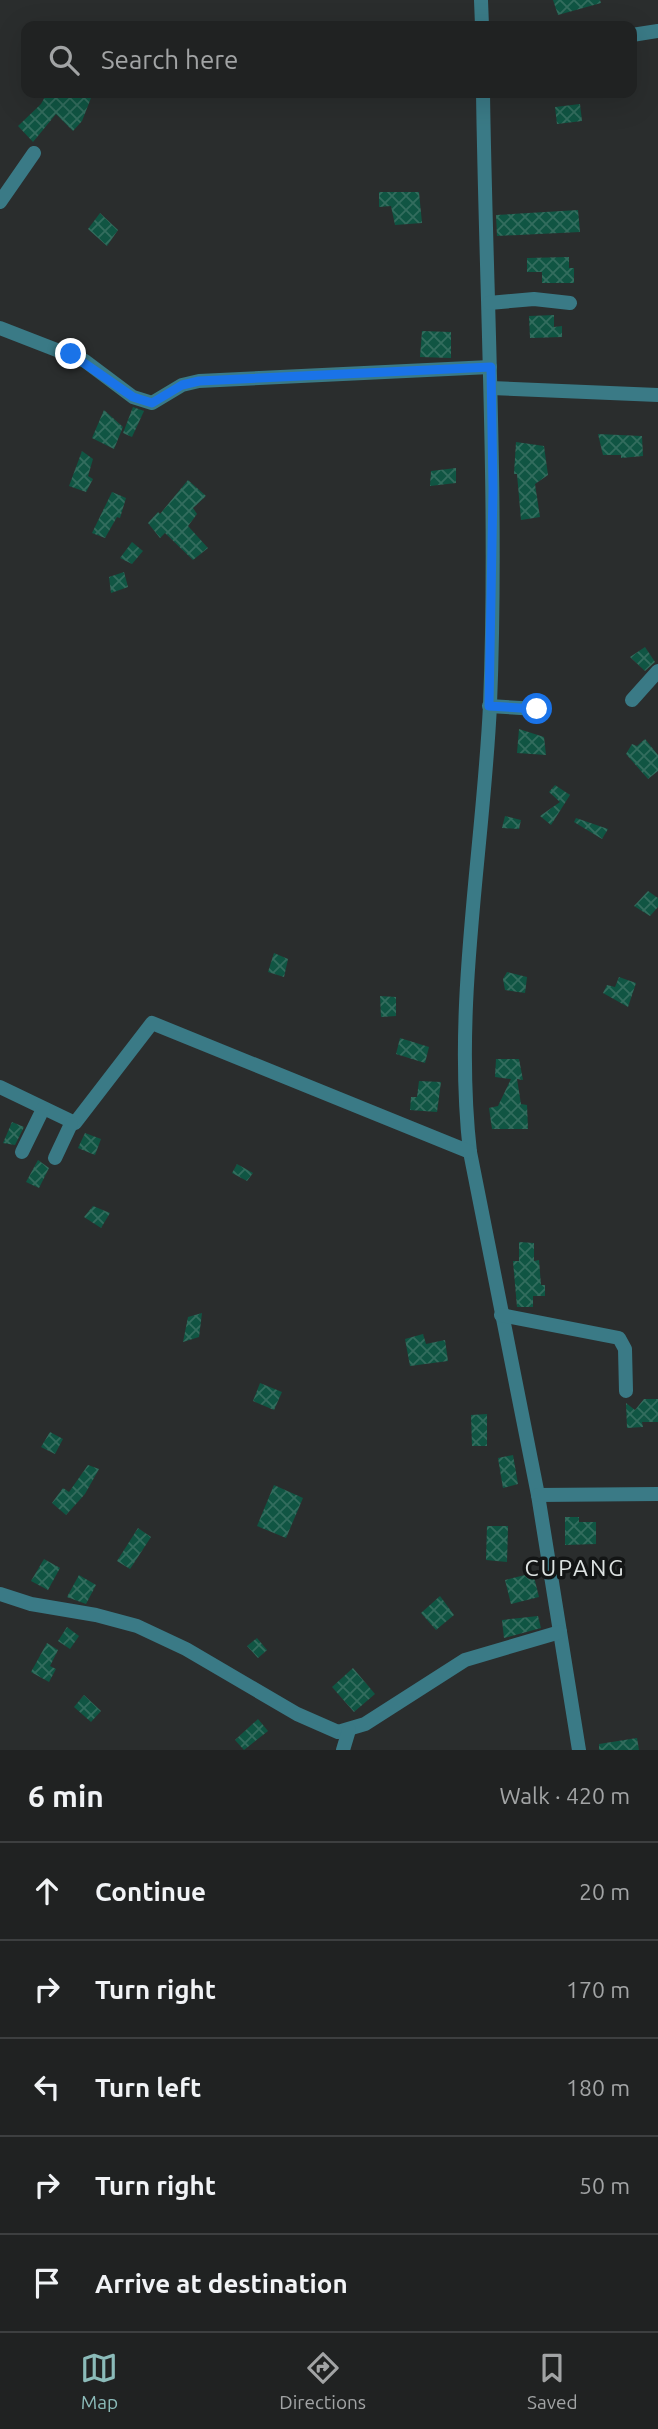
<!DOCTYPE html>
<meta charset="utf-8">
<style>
:root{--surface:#202222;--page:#282a2a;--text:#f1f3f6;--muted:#a2a4a5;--line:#3d3f40;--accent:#8bbbb9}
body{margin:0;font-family:Ubuntu,sans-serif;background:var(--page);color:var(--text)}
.stop{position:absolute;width:21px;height:21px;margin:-16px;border:5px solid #1a73e8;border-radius:50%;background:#fff}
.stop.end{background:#1a73e8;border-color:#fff;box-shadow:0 2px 7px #0008}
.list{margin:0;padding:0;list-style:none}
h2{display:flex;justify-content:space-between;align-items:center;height:91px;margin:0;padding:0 28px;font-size:30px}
h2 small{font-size:23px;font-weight:400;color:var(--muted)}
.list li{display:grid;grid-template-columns:46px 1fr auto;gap:21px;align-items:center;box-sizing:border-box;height:98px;padding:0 28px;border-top:2px solid var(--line)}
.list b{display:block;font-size:26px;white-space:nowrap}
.list em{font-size:23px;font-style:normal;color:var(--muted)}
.icon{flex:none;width:38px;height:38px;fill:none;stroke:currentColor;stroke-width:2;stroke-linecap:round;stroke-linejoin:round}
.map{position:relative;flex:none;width:658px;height:1750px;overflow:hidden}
.search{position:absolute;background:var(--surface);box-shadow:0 7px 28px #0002;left:21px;right:21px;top:21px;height:77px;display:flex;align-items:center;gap:18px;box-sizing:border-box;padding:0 24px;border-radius:14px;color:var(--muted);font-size:26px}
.sheet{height:581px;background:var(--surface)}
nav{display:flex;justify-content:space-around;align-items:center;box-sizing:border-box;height:98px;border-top:2px solid var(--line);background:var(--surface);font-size:19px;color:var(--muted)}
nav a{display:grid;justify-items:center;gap:4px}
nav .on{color:var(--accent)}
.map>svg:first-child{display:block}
</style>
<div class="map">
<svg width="658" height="1750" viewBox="0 0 658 1750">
<defs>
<pattern id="building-cross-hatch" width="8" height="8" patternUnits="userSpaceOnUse" patternTransform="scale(1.75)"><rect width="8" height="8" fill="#105543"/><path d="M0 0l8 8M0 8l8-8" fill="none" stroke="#336d5e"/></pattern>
</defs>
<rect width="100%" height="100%" fill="#2a2d2d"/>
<g fill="url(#building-cross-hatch)">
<polygon points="553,0 600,0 601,3 558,15"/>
<polygon points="47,93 85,93 91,98 82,121 73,131 56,114 33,142 18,126 41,104"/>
<polygon points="580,104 582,121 557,124 555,107"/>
<polygon points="379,192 419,192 422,223 395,225 391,206 379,207"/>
<polygon points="578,210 580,232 497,236 496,215"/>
<polygon points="100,213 118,230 107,246 88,229"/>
<polygon points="569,257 569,268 574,268 574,283 542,283 542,272 527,272 527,258"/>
<polygon points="554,315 554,327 562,326 562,337 530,338 529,316"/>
<polygon points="422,331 451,332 451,358 420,357"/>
<polygon points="133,407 144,411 132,437 123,433"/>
<polygon points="104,410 123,427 114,449 92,438"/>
<polygon points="598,434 642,436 643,456 621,458 621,455 603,455"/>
<polygon points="516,442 544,446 548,475 535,484 540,517 521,520 517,474 514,474"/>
<polygon points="82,451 93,459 88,476 93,479 86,492 69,486"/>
<polygon points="456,468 456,483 430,486 431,471"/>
<polygon points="188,480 206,496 193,508 197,514 188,526 208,548 193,560 165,533 160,538 148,523 158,512 160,514"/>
<polygon points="112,492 126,498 120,518 117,517 105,538 92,533"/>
<polygon points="132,542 143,551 132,564 120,558"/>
<polygon points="124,572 128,587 111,593 109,577"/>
<polygon points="645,647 655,662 645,671 630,657"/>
<polygon points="519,729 544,737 546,755 517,753"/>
<polygon points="645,739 658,755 658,771 648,779 626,754 632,744 637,746"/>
<polygon points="555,785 570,795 551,825 540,816 560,802 549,792"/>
<polygon points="505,816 521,820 519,829 502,828"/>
<polygon points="576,818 608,829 602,839 574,822"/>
<polygon points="648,891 658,898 658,907 650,916 634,906"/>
<polygon points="274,953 288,959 284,977 268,972"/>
<polygon points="507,972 527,977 525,993 505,990 503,979"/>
<polygon points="619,977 636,983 628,1007 603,993 607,985 615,987"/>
<polygon points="380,996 396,997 396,1016 381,1017"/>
<polygon points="400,1038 429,1047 425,1063 396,1054"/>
<polygon points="496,1059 519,1059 523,1080 517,1079 521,1104 527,1105 528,1129 492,1129 489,1108 498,1106 511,1079 495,1077"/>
<polygon points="419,1081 441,1082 437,1112 410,1110 411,1097 417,1097"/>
<polygon points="12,1122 24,1127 15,1145 3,1143"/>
<polygon points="85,1133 101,1139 95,1155 78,1148"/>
<polygon points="38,1160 49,1168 39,1188 26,1182"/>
<polygon points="237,1164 253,1173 247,1181 232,1173"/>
<polygon points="93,1206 110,1213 101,1228 84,1217"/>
<polygon points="519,1242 534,1243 534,1261 539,1260 541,1285 545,1285 545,1296 533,1296 533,1307 517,1307 513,1261 519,1261"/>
<polygon points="202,1313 199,1337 183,1342 188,1317"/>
<polygon points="423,1334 426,1344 445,1340 448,1361 410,1366 405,1339"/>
<polygon points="260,1383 282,1392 274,1410 253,1401"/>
<polygon points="644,1399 658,1399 658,1422 642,1422 643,1427 627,1428 626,1403 635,1410"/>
<polygon points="487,1414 487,1446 472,1446 471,1415"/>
<polygon points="50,1432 63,1439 55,1454 41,1447"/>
<polygon points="513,1455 518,1484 503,1488 498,1458"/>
<polygon points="88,1465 99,1469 85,1494 66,1515 52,1503 63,1488 69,1492"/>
<polygon points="274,1485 303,1498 286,1538 257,1526"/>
<polygon points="565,1517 579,1517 579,1522 596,1522 596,1544 565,1545"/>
<polygon points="487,1526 508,1526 507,1562 486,1560"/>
<polygon points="138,1528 151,1537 130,1569 117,1561"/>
<polygon points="44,1559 60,1568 48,1590 31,1581"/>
<polygon points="533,1573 539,1597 511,1604 505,1580"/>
<polygon points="79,1575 96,1585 86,1604 67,1597"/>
<polygon points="440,1596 454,1615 436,1630 421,1613"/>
<polygon points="538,1616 541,1628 504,1638 502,1620"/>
<polygon points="67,1627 79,1636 70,1649 58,1641"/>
<polygon points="257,1638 267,1650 258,1658 247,1646"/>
<polygon points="47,1643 58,1650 50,1666 56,1669 49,1682 31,1672"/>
<polygon points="353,1668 375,1694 354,1712 332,1687"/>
<polygon points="84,1695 101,1711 91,1722 74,1707"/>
<polygon points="258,1719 268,1731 244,1750 235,1740"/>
<polygon points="637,1738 639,1750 599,1750 599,1744"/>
</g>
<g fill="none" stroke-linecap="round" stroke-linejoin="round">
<g stroke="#3a7a86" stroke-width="14">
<polyline points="481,0 482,26"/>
<polyline points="632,35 658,31"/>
<path d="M483 93C486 297 498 501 490 705 483 854 453 1003 470 1152L538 1495 579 1750"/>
<polyline points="0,202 34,153"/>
<polyline points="489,303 534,299 570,303"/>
<polyline points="0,328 85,361 133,397 152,403 182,385 199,381 490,367"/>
<polyline points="491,388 658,395"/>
<polyline points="632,700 658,671"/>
<polyline points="489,706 537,709"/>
<polyline points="0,1087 75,1123 152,1023 470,1152"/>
<polyline points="22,1152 43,1109"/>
<polyline points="55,1158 71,1124"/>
<polyline points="501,1315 619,1338 625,1349 626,1391"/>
<polyline points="538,1495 658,1494"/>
<polyline points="0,1594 31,1604 96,1615 137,1626 186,1649 297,1714 338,1732 365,1724 465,1660 560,1632"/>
<polyline points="343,1750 349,1730"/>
</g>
</g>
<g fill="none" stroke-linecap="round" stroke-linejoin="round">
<polyline stroke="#1a73e8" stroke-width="9" points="71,354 133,397 152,403 182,385 199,381 491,367 493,489 489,706 537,709"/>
</g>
<g text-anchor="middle" stroke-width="7" stroke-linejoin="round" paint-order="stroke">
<g font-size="23" letter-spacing="2" fill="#dee3e2" stroke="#131515">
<text x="575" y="1576">CUPANG</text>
</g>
</g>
</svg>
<div class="stop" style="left:537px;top:709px"></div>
<div class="stop end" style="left:71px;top:354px"></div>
<div class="search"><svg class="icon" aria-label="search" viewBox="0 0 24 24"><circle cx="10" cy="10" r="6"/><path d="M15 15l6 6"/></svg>Search here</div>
</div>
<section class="sheet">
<h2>6 min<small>Walk · 420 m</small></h2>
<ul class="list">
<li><svg class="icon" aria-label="ahead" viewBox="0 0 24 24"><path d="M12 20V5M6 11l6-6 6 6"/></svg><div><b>Continue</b></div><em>20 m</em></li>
<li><svg class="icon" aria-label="right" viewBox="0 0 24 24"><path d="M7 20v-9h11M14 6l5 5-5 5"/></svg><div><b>Turn right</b></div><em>170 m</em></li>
<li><svg class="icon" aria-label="left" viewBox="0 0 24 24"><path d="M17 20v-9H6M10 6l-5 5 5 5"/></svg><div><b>Turn left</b></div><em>180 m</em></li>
<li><svg class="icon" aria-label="right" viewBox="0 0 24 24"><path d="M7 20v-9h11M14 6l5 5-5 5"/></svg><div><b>Turn right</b></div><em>50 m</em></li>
<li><svg class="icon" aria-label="arrive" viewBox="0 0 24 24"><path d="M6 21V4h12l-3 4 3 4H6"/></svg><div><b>Arrive at destination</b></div></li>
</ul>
</section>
<nav>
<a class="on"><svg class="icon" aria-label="map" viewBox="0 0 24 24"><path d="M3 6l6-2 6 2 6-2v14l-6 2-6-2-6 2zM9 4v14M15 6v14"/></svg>Map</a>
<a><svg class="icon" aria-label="directions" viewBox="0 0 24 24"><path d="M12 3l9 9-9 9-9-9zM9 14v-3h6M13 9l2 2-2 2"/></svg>Directions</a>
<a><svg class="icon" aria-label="saved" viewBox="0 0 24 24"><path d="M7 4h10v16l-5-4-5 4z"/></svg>Saved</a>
</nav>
